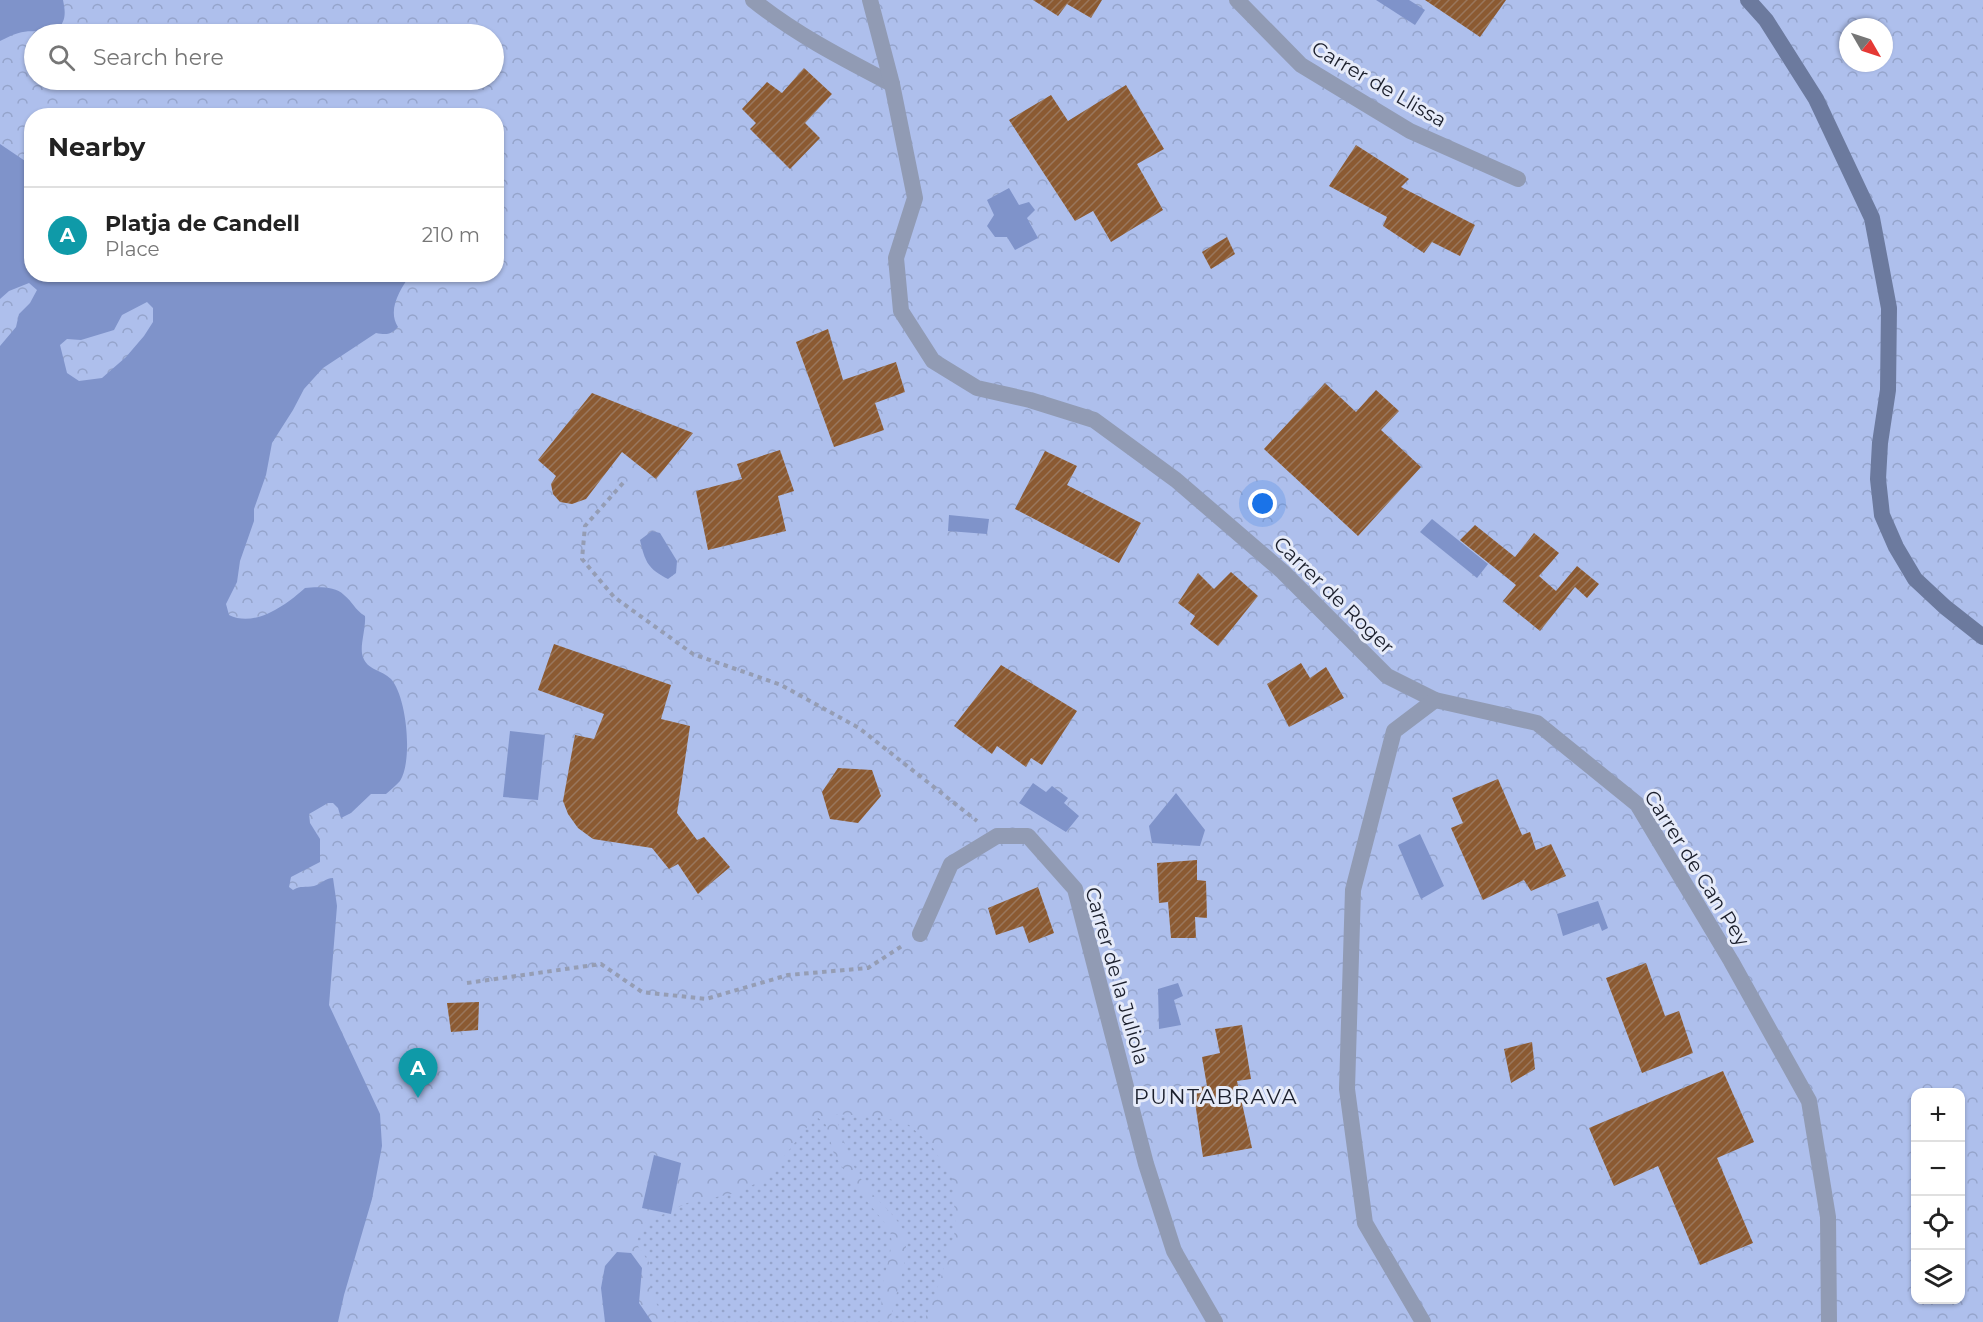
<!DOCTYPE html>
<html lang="en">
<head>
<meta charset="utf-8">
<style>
  body { margin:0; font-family:Montserrat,sans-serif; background:#f2f2f2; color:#222 }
  .controls { position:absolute; right:18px; bottom:18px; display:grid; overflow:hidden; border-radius:12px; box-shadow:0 2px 4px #0004 }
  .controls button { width:54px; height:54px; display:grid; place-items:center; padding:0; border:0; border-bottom:2px solid #e0e0e0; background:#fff; color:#222; font:30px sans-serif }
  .compass { position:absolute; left:1839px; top:18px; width:54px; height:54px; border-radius:50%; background:#fff; box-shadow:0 2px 4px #0004; rotate:129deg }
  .you { position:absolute; left:1263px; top:504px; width:21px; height:21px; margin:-15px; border:4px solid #fff; border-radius:50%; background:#1a73e8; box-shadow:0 0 0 9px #1a73e833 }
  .badge { display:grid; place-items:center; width:39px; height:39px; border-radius:50%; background:#894b0d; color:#fff; font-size:20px; font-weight:700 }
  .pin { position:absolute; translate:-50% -50px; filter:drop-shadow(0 2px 3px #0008) }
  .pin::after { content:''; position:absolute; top:32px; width:21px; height:18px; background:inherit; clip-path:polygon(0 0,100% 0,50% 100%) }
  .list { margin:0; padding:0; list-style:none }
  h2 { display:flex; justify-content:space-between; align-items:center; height:78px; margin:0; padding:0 24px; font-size:26px }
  h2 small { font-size:20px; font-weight:400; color:#767676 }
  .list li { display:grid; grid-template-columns:39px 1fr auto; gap:18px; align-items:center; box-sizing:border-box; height:96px; padding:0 24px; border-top:2px solid #e0e0e0 }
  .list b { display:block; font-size:22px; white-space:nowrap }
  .list p { margin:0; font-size:20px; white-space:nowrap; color:#767676 }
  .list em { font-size:20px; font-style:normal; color:#767676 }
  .icon { flex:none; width:33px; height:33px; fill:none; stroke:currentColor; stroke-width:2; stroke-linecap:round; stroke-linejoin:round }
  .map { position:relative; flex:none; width:1983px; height:1322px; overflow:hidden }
  .search { position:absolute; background:#fff; box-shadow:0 2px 4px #0004; left:24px; top:24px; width:480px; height:66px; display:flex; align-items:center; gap:15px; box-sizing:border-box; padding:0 21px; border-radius:33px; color:#767676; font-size:22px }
  .panel { position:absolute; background:#fff; box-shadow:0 2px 4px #0004; left:24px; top:108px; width:480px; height:174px; border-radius:24px }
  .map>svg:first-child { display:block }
  .forest { fill:url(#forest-crowns); fill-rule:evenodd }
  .garden { fill:url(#garden-dots) }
  .water { fill:#7f93ca; fill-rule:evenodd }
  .building { fill:url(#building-hatch) }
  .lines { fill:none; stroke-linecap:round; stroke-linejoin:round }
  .path { stroke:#959db4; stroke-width:4; stroke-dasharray:4.5 4.5; stroke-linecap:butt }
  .minor { stroke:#919bb4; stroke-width:16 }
  .secondary { stroke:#6c7a9e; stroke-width:16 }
  .labels { text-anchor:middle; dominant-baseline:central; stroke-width:6; stroke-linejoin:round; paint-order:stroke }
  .street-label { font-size:20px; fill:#1b1f2c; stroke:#e6ebf9 }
  .neighbourhood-label { font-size:21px; letter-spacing:1.5px; fill:#1b1f2c; stroke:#e6ebf9 }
</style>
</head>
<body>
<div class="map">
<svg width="1983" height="1322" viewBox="0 0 1983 1322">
  <defs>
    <pattern id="forest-crowns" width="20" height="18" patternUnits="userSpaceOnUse" patternTransform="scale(1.5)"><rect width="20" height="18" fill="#aebfec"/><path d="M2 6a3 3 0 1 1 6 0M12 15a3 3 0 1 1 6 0" fill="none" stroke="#95a4cb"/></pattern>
    <pattern id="garden-dots" width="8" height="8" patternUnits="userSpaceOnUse" patternTransform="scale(1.5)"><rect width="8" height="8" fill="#aebfec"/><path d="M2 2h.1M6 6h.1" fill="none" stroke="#95a4cb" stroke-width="1.8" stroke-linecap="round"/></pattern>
    <pattern id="building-hatch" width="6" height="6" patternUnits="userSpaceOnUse" patternTransform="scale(1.5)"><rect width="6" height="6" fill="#8b5a32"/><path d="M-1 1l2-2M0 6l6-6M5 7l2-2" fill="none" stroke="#99775d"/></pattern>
  </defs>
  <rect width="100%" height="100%" fill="#d3def9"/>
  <path class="forest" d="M0,0H1983V1322H0ZM1848,27H1884V63H1848ZM34,34H494V80H34ZM32,116H496V274H32ZM1916,1092H1960V1300H1916Z"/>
  <g class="garden">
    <path d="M835,1114L882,1117L909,1125L931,1145L952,1178L956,1228L940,1281L924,1322H890C894,1296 910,1260 905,1236C902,1219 875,1200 865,1185C849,1162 843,1141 835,1114Z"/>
    <path d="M816,1116L826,1125L834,1154L855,1187L890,1229L892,1244L883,1283L880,1322H666L665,1317L654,1300L649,1282L650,1264L636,1243L645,1223L687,1203L736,1193L767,1178Z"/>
  </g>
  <g class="water">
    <path d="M0,0H63C66,15 66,21 55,33C29,31 25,28 0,41Z"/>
    <path d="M1376,0H1409L1425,10L1415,25Z"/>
    <path d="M0,144L31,165L32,274L410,275C400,290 387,310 398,327C391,335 386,335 376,333L323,368L304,389L293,410L272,443L266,475L254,509V521L240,561L237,582L226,604L229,615C255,628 286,605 305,588C317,587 335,586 344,595C353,602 354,609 365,616C366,629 359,648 363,657C367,670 382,670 391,679C407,697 413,761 400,781C396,785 391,790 386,794H371L351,813L341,818L338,808L333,803H328L309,814L310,823L320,839V862L291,877L289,887L293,890C301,885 305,888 314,886C322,884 325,878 333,878L337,906L329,1005L380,1114L382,1146L372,1199L344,1295L338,1322H0V346L16,327L19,314L30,303L37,290L29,283L9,291L0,299ZM147,302L153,308V322L144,336L126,357L102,378L79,381L67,373L60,345L67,339L81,340L114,330L122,315Z"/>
    <path d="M1009,188L1019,205L1029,202L1035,210L1027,218L1038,238L1015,250L1007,237H995L987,226L994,215L987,200Z"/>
    <path d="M949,515L989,519L987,534L948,531Z"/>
    <path d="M1432,519L1488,564L1477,578L1420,532Z"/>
    <path d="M652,531L660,533L677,561L676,573L668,579C648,569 645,562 640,540Z"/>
    <path d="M510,731L545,735L538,800L503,797Z"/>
    <path d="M1033,783L1046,792L1052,786L1068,798L1064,803L1079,816L1066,832L1019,803Z"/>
    <path d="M1176,793L1205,830L1200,846L1152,843L1149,826Z"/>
    <path d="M1420,834L1444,886L1421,899L1398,845Z"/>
    <path d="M1598,901L1608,928L1602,931L1599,923L1563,936L1557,914Z"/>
    <path d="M1178,983L1183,996L1174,1000L1181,1025L1159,1029L1158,989Z"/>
    <path d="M654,1155L681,1163L671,1214L642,1208Z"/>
    <path d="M617,1252L631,1253L642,1268L639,1303L652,1322H605L601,1288L605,1266Z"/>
  </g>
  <g class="building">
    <path d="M1033,0H1102L1091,18L1067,4L1058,16Z"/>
    <path d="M1425,0H1506L1480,37Z"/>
    <path d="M804,68L832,94L805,123L820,138L790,169L750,129L756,123L742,109L767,82L782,93Z"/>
    <path d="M1126,85L1164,149L1137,164L1163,210L1111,242L1093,211L1075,221L1009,120L1051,95L1068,121Z"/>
    <path d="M1356,145L1409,179L1401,187L1475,225L1460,256L1432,242L1424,253L1383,226L1387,217L1329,186Z"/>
    <path d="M1227,237L1235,254L1211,269L1202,252Z"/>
    <path d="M828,329L843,380L896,362L905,392L875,403L884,430L834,447L796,342Z"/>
    <path d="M1325,383L1356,412L1376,390L1399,411L1381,430L1421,467L1358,536L1264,449Z"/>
    <path d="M592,393L693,433L656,479L622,452L586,499L572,504L560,502L553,494L551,484L556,476L538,460Z"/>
    <path d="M780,450L794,491L778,496L786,531L708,550L696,491L742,479L737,464Z"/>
    <path d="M1045,451L1077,466L1067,485L1141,523L1119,563L1015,509Z"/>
    <path d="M1475,525L1515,557L1534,533L1559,553L1539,576L1556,591L1577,566L1599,584L1587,598L1575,587L1540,631L1503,601L1516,585L1460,540Z"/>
    <path d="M1231,572L1258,596L1218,646L1190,624L1195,616L1178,603L1198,573L1214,589Z"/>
    <path d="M554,644L671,685L661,719L690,726L677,813L697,840L704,837L730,867L698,894L678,864L669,869L652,848L593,839L578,828L568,814L563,801L575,735L594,739L604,714L538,690Z"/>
    <path d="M1301,663L1310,678L1326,667L1344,698L1289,727L1267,684Z"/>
    <path d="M1001,665L1077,711L1042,765L1031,758L1026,767L997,746L992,754L954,726Z"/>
    <path d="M838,768L872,770L881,796L858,823L830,819L822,792Z"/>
    <path d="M1498,779L1522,835L1530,832L1536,850L1551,844L1566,876L1531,891L1524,880L1483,900L1451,828L1463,823L1452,798Z"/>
    <path d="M1197,860V880L1206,881L1207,918L1195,917L1196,938H1171L1168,902L1159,903L1157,863Z"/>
    <path d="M1038,887L1054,933L1029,943L1023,926L996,935L988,908Z"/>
    <path d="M1646,963L1665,1016L1679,1011L1693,1053L1642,1073L1606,978Z"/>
    <path d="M479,1002L478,1030L451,1032L447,1003Z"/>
    <path d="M1242,1025L1251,1079L1237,1081L1252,1148L1203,1157L1193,1088L1207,1086L1202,1057L1220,1053L1215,1029Z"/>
    <path d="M1532,1042L1535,1069L1511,1083L1504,1049Z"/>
    <path d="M1723,1071L1754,1142L1717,1158L1753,1243L1700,1265L1658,1166L1614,1186L1589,1128Z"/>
  </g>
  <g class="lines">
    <g class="path">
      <path d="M623,483L585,526L582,559L614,597L693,654L781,685L859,728L977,821"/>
      <path d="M467,983L601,964L642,992L706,999L788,975L868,968L902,946"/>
    </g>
    <g class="minor">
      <path d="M753,0C795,34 844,59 892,84"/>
      <path d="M870,0L892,84L915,198L896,258L901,311L933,361L977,388L1030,400L1094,420L1176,480L1283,572L1387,676L1435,700L1537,723L1637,804L1731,961L1809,1101L1828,1217L1829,1322"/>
      <path d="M1237,0L1301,65L1410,131L1518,179"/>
      <path d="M920,934L951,864L997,836H1028L1075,889L1146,1164L1174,1251L1215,1322"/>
      <path d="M1423,1322L1365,1223L1347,1089L1353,890L1394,731L1435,700"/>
    </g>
    <path class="secondary" d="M1748,0L1766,20L1816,99L1872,218L1889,308L1888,390L1880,443L1878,479L1882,515L1896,547L1915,579L1945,607L1983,637"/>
  </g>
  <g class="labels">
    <g class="street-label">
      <text transform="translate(1379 84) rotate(30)">Carrer de Llissa</text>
      <text transform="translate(1334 595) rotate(44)">Carrer de Roger</text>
      <text transform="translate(1697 868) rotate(58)">Carrer de Can Pey</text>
      <text transform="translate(1117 976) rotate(74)">Carrer de la Juliola</text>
    </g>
    <g class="neighbourhood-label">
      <text x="1216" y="1096">PUNTABRAVA</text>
    </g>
  </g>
</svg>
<div class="controls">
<button>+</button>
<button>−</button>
<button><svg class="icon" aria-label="locate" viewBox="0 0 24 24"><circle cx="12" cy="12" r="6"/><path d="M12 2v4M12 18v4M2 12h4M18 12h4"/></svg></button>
<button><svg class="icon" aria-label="layers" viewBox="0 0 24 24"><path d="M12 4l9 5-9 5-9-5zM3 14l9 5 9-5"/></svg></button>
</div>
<svg class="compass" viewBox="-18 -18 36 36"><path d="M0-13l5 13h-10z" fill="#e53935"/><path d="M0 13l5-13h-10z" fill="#767676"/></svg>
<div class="you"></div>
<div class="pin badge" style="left:418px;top:1098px;background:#0f9aa8">A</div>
<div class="search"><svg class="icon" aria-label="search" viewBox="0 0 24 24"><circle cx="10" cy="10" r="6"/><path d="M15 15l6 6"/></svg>Search here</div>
<section class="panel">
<h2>Nearby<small></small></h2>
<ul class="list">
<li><span class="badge" style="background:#0f9aa8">A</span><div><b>Platja de Candell</b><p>Place</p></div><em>210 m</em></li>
</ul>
</section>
</div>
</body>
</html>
